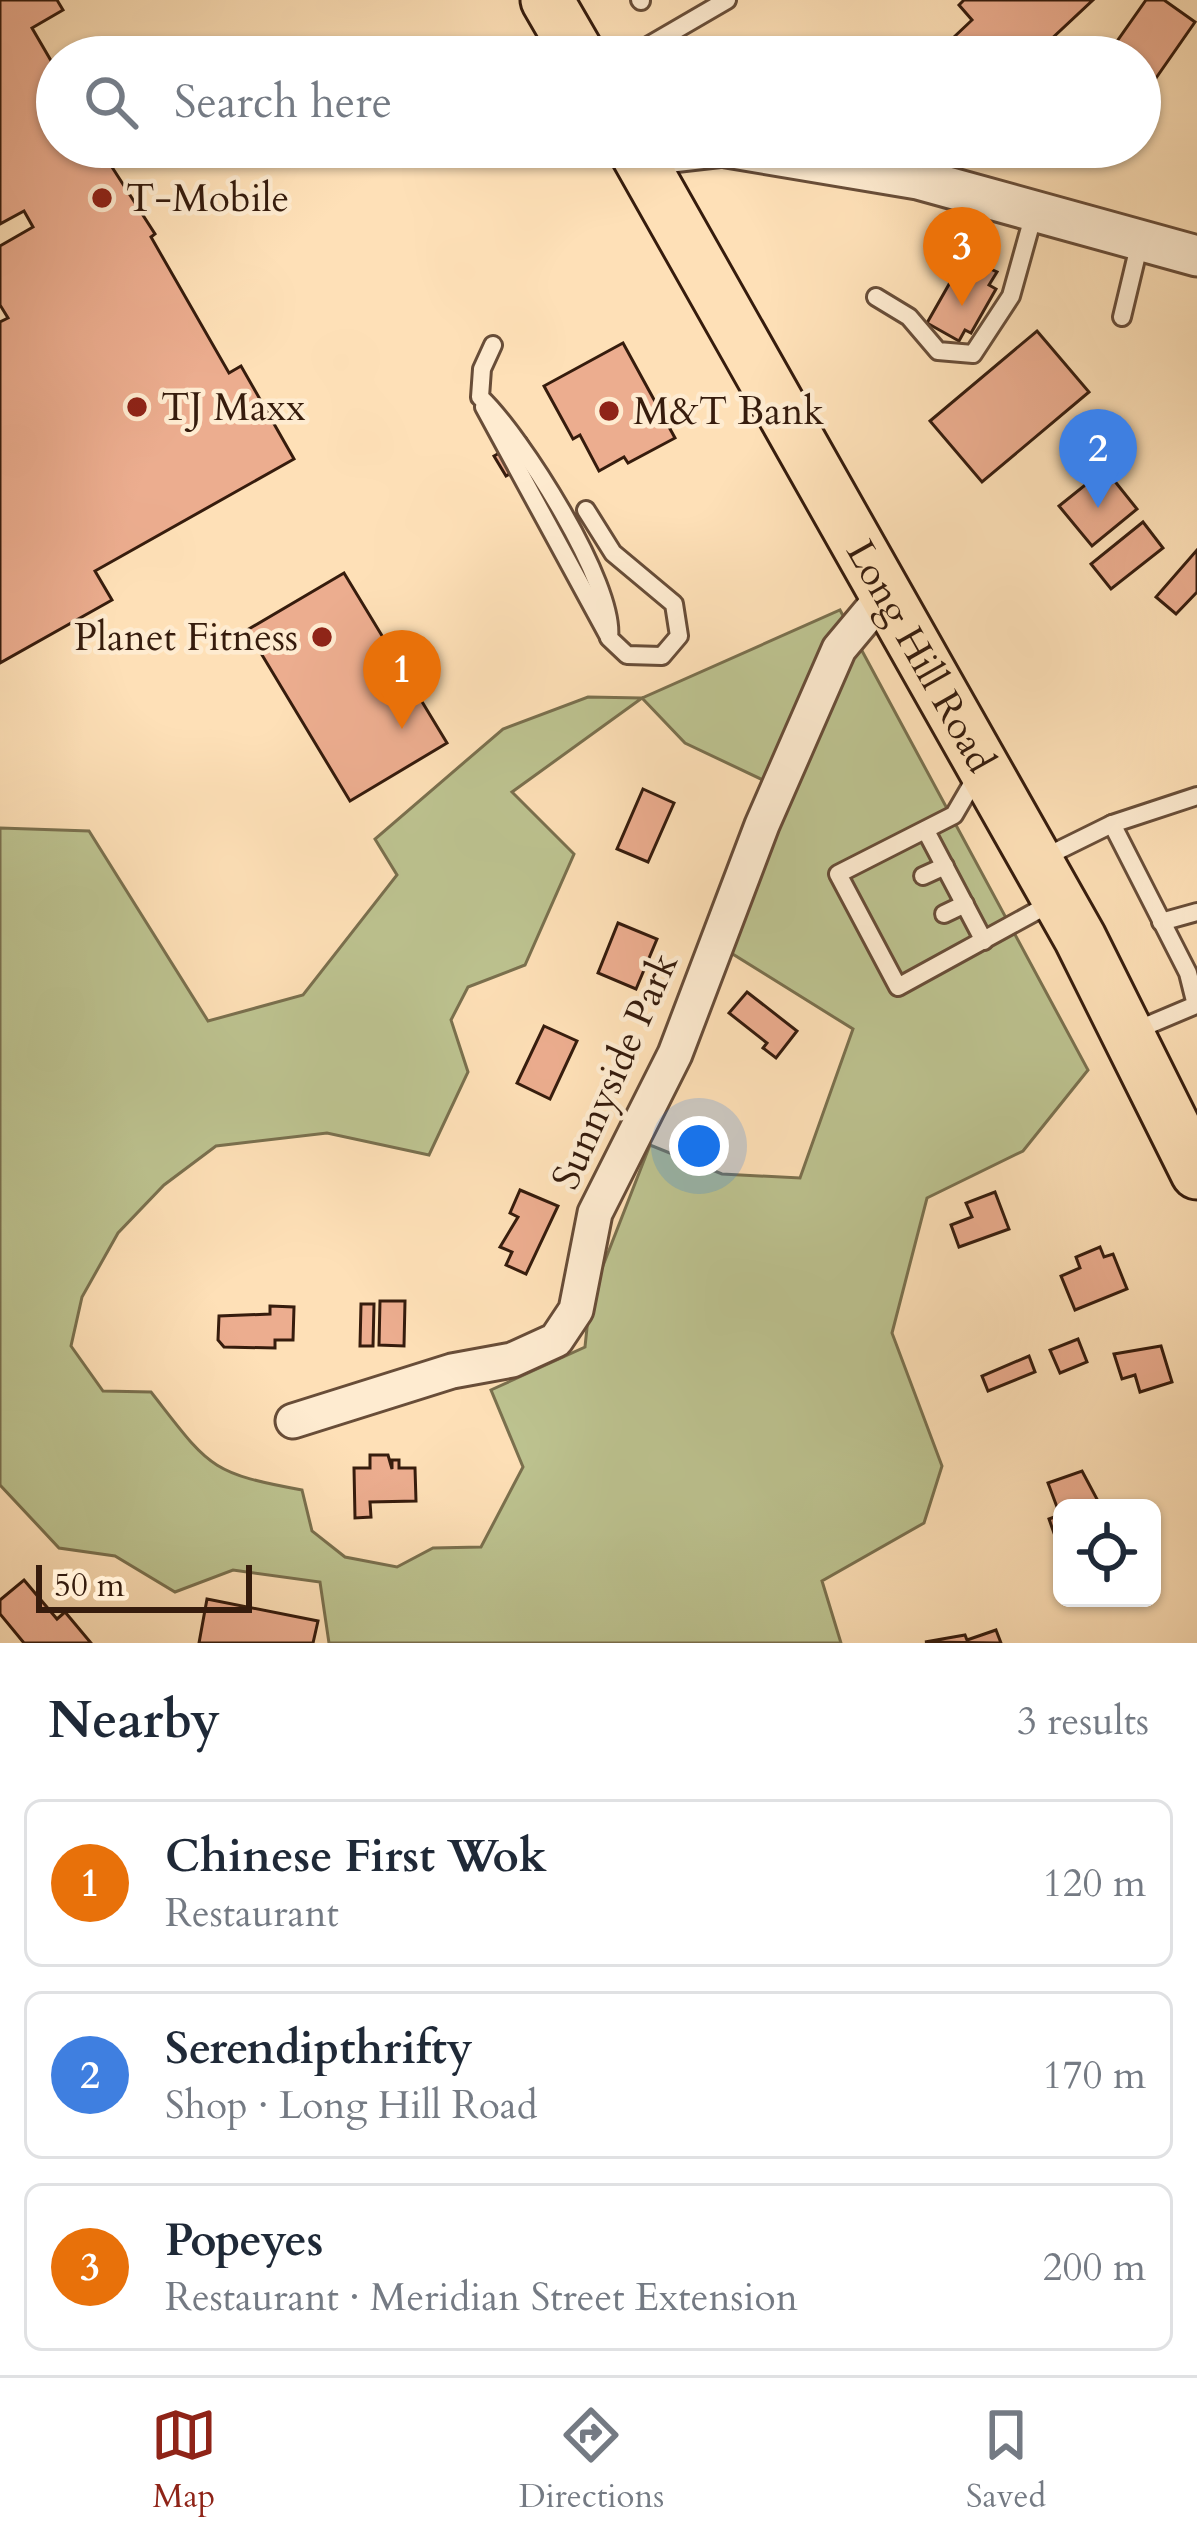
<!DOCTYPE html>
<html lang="en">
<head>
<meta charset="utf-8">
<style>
  body { margin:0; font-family:Cardo,serif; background:#f2f2f3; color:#1f2937 }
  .controls { position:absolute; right:36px; bottom:36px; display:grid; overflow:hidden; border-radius:18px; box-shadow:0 3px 9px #0004 }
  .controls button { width:108px; height:108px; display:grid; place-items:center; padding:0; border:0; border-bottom:3px solid #e0e1e3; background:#fff; color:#1f2937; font:60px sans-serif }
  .scale { position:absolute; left:36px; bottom:30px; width:216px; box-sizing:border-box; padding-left:12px; border:6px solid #361c0d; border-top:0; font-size:33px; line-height:42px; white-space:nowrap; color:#361c0d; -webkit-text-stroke:9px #feebd0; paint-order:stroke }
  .you { position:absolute; left:699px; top:1146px; width:42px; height:42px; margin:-30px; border:9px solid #fff; border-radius:50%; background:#1a73e8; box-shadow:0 0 0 18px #1a73e833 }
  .badge { display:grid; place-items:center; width:78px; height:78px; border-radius:50%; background:#8f2418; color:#fff; font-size:39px; font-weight:700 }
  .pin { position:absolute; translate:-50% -99px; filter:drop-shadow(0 3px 6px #0008) }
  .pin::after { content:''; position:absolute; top:63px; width:42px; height:36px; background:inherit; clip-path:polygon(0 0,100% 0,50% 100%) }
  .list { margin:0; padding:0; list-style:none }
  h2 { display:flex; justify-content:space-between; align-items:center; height:156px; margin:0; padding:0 48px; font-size:51px }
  h2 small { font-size:39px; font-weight:400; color:#747a83 }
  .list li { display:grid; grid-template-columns:78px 1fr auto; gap:36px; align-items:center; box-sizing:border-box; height:168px; margin:0 24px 24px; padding:0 24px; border:3px solid #e0e1e3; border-radius:18px }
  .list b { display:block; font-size:45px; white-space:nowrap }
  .list p { margin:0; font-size:39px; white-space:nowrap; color:#747a83 }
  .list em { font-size:39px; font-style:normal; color:#747a83 }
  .icon { flex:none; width:66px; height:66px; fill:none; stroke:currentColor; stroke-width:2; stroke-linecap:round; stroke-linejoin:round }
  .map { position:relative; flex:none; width:1197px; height:1643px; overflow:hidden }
  .search { position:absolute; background:#fff; box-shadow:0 3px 9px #0004; left:36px; right:36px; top:36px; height:132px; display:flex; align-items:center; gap:30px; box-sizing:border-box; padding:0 42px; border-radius:66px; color:#747a83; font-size:45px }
  .sheet { height:732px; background:#fff }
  nav { display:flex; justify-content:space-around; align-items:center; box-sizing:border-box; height:168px; border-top:3px solid #e0e1e3; background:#fff; font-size:33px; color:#747a83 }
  nav a { display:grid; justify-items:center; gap:6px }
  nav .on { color:#8f2418 }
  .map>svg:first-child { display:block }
  .green { fill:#bdc390; stroke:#7a704e; stroke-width:3; fill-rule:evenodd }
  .building { fill:#ecad8f; stroke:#361c0d; stroke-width:3 }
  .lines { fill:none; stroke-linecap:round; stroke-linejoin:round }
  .service-casing { stroke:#684d38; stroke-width:22 }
  .minor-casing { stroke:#684d38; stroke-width:39 }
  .tertiary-casing { stroke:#684d38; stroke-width:45 }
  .primary-casing { stroke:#361c0d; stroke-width:57 }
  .service { stroke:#feebd0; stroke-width:16 }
  .minor { stroke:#feebd0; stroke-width:33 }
  .tertiary { stroke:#feebd0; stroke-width:39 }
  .primary { stroke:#fee0b7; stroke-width:51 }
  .poi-dot { fill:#8f2418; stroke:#feebd0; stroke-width:4.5 }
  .labels { text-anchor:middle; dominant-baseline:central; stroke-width:9; stroke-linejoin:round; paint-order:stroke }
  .poi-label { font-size:39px; fill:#361c0d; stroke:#feebd0; text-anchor:start }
  .street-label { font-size:39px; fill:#361c0d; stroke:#feebd0 }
</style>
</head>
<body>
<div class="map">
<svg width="1197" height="1643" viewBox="0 0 1197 1643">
  <rect width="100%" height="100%" fill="#fee0b7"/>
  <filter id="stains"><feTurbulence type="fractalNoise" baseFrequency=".00167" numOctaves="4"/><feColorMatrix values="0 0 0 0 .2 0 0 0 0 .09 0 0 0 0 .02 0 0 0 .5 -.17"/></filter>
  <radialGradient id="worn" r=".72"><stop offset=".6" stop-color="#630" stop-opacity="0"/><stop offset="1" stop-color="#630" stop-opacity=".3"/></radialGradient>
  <path class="green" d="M840,610L1088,1070L1023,1151L927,1198L892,1333L942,1466L924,1523L822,1581L841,1643H329L320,1582L233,1570L175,1592L115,1556L59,1548L0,1485V828L89,831L208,1021L303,995L397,875L375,839L503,729L588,697L642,698ZM642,698L685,743L765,781L707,938L853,1029L800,1178L722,1174L650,1145L590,1299L585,1347L491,1390L523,1467L481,1547L433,1548L397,1567L345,1557L312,1531L302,1490C208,1473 209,1466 151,1392L103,1391L71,1346L82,1297L118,1233L164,1185L216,1146L327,1133L429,1155L468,1072L451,1020L468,987L525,965L574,854L512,792Z"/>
  <g class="building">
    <path d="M0,0H57L63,10L32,28L57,71V147H111L118,159L110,164L155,234L151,237L229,373L241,366L294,459L95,571L112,600L0,663V322L8,318L0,305V246L33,227L24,211L0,224Z"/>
    <path d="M964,0H1093L1032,57H972L954,37L972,20L959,5Z"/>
    <path d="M1146,0H1164L1195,22L1140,101V57H1106Z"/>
    <path d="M955,253L997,272L989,285L996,289L971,333L965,330L959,341L927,323L952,279L943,274Z"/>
    <path d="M1037,331L1089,392L982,482L930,421Z"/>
    <path d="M623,343L675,438L628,463L624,457L599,471L580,435L573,439L544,386Z"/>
    <path d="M526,438L538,458L506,476L494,456Z"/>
    <path d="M1105,469L1137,509L1092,546L1059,506Z"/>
    <path d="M1143,522L1163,548L1111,589L1091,564Z"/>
    <path d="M1197,550V592L1176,614L1156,597Z"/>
    <path d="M344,573L447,743L350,801L247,630Z"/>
    <path d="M643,789L674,803L648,862L617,849Z"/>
    <path d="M618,923L657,939L636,989L598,973Z"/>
    <path d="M747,992L797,1031L776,1058L763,1048L767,1043L729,1013Z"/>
    <path d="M544,1026L577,1041L550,1099L517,1083Z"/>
    <path d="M520,1190L558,1206L526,1274L506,1265L512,1252L500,1247L518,1217L510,1213Z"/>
    <path d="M995,1192L1009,1229L959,1247L951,1225L972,1217L966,1203Z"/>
    <path d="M1100,1247L1104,1257L1113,1254L1127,1289L1075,1310L1061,1276L1080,1268L1076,1257Z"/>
    <path d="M380,1301H405L404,1346L379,1345Z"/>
    <path d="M361,1304H374L373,1346H360Z"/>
    <path d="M270,1306L294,1307L293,1340H275V1348L224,1347L218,1340L219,1316L270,1314Z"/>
    <path d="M1078,1339L1087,1362L1060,1373L1050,1350Z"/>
    <path d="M1161,1346L1172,1382L1140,1392L1135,1375L1122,1379L1114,1354Z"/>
    <path d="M1029,1356L1035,1372L988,1391L982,1376Z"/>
    <path d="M370,1455H388L392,1469V1460H399V1468H415L416,1501L370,1502L371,1517L355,1518L354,1468H370Z"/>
    <path d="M1082,1471L1098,1501L1095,1508H1062V1534L1055,1536L1049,1519L1060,1515L1048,1483Z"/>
    <path d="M24,1580L57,1619L65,1612L91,1643H24L0,1614V1600Z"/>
    <path d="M207,1599L318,1621L313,1643H199Z"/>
    <path d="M996,1630L1001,1643L925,1642L965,1635L967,1640Z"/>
  </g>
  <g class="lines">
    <defs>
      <g id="service">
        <path d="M640,0L641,1"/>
        <path d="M629,57L727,0"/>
        <path d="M876,297L909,317L938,351L973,354L1011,296L1035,210"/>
        <path d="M1122,317L1140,242"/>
        <path d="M493,345L482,369L480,397C520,434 616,585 609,638L627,655L662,656L679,636L674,604L613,553L586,510"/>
        <path d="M484,407L609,637"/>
        <path d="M979,772L954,815L838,874L898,987L1053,902"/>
        <path d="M1112,824L1197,796"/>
        <path d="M926,831L984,941"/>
        <path d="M1041,859L1112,824L1188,973L1196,1005L1134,1031"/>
        <path d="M923,876L945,866"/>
        <path d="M944,914L965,904"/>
        <path d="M1161,922L1197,912"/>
      </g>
      <path id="minor" d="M293,1421L452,1371L512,1360L556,1340L576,1310L595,1213L675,1054L762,825L839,649L885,594"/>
      <g id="tertiary">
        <path d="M727,147L918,179L1197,256"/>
        <path d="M638,156L717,147"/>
      </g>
      <g id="primary">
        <path d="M547,0L580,57"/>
        <path id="s1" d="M633,147L1080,938L1197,1173"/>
      </g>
    </defs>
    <use href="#service" class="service-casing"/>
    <use href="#minor" class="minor-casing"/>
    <use href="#tertiary" class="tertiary-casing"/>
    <use href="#primary" class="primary-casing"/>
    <use href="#service" class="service"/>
    <use href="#minor" class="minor"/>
    <use href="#tertiary" class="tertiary"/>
    <use href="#primary" class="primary"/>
  </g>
  <g class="poi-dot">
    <circle cx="102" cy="198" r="12"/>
    <circle cx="137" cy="407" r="12"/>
    <circle cx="609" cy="411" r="12"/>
    <circle cx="322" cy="637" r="12"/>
  </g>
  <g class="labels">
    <g class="poi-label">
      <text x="126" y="198">T-Mobile</text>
      <text x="161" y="407">TJ Maxx</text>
      <text x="633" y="411">M&amp;T Bank</text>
      <text x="298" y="637" text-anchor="end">Planet Fitness</text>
    </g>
    <g class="street-label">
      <text stroke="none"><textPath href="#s1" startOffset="585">Long Hill Road</textPath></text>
      <text transform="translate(615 1071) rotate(-66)">Sunnyside Park</text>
    </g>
  </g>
  <rect width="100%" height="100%" filter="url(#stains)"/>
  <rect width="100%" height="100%" fill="url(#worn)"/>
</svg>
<div class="controls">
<button><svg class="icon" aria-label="locate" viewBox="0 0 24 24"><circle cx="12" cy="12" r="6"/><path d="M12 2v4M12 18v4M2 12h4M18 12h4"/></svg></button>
</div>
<div class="scale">50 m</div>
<div class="you"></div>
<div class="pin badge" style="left:402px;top:729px;background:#e8710a">1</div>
<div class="pin badge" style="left:1098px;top:508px;background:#3f7fe0">2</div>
<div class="pin badge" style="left:962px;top:306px;background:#e8710a">3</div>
<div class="search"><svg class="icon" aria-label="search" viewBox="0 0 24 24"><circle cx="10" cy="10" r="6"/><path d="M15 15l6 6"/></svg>Search here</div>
</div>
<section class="sheet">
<h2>Nearby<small>3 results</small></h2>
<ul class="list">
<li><span class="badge" style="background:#e8710a">1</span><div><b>Chinese First Wok</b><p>Restaurant</p></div><em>120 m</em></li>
<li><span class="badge" style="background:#3f7fe0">2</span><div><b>Serendipthrifty</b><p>Shop · Long Hill Road</p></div><em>170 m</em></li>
<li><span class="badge" style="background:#e8710a">3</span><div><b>Popeyes</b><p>Restaurant · Meridian Street Extension</p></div><em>200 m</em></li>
</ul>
</section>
<nav>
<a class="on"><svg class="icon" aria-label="map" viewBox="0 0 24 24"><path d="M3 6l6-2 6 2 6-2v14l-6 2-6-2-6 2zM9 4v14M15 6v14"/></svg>Map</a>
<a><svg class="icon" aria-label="directions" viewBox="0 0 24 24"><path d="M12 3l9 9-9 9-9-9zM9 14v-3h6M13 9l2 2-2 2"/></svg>Directions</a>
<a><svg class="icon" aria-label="saved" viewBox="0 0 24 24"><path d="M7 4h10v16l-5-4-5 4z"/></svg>Saved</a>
</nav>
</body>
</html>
